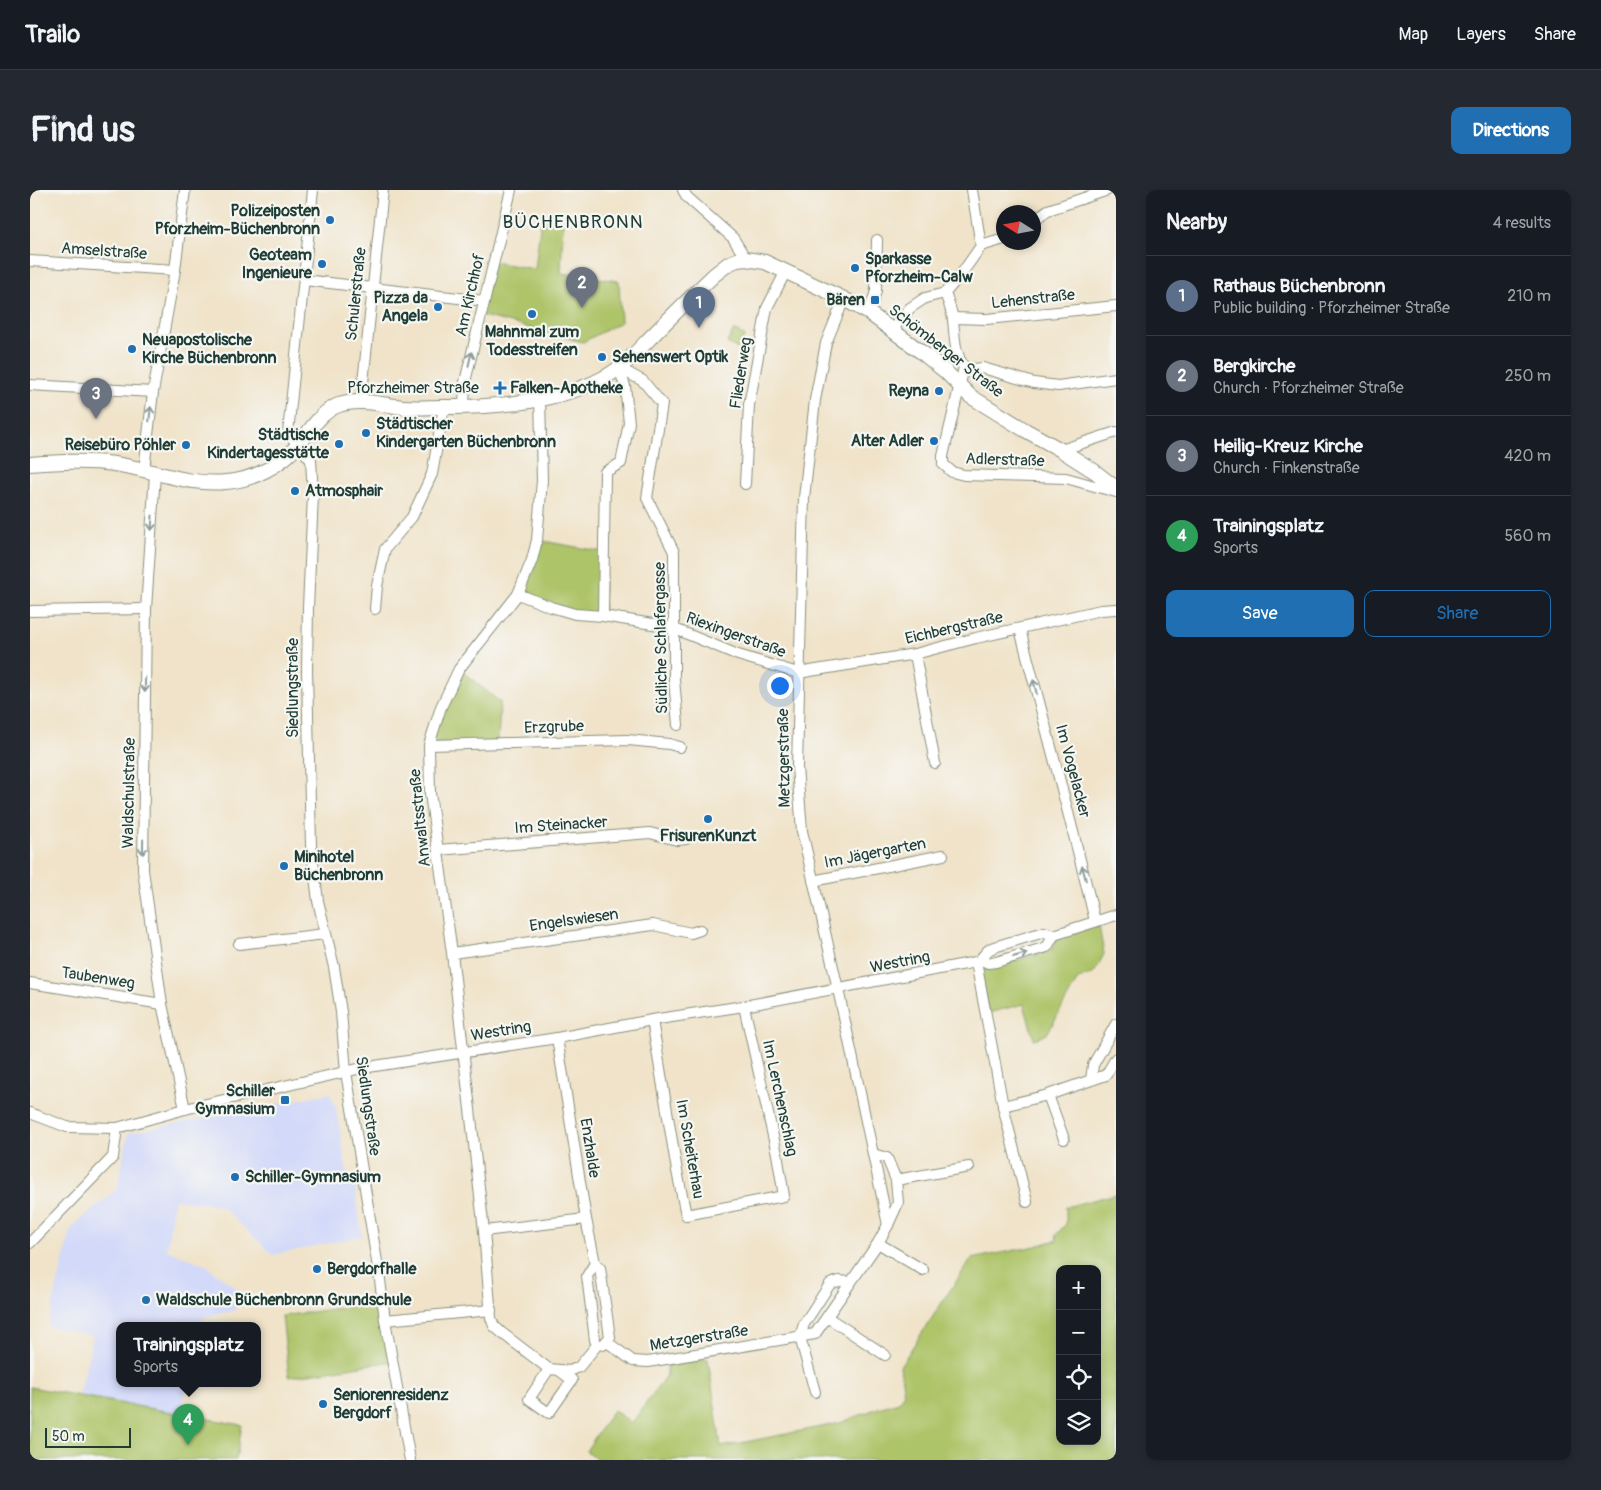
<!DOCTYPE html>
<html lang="en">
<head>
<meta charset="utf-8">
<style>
  body { margin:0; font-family:Pangolin,sans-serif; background:#242831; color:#f1f3f6 }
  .controls { position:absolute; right:15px; bottom:15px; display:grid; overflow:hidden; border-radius:10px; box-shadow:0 2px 8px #0003 }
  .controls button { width:45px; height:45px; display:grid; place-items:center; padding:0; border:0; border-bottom:1px solid #363941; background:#171b24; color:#f1f3f6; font:25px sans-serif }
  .compass { position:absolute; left:966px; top:15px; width:45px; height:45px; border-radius:50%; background:#171b24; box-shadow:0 2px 8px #0003; rotate:281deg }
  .scale { position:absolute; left:15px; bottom:12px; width:86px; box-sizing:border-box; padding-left:5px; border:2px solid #1f3d34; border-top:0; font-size:14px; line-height:18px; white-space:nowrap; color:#1f3d34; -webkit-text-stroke:4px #f6f6f2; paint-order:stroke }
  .you { position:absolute; left:749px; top:495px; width:18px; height:18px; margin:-12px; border:4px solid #fff; border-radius:50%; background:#1a73e8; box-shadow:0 0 0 8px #1a73e833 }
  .badge { display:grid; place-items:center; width:32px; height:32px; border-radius:50%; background:#1f6fb2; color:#fff; font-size:16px; font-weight:700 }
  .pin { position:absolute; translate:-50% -41px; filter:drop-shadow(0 1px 2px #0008) }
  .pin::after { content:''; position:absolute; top:26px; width:18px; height:15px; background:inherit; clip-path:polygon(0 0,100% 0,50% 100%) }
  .popup { position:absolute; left:86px; top:1132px; width:145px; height:65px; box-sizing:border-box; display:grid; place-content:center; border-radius:10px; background:#171b24; filter:drop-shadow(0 1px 4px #0005); font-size:16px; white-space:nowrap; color:#9ea1a6 }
  .popup b { font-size:19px; color:#f1f3f6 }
  .popup::after { content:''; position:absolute; left:50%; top:100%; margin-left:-10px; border:10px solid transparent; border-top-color:#171b24 }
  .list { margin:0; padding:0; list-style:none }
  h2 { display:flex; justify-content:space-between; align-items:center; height:65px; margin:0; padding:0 20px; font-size:21px }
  h2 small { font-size:16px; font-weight:400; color:#9ea1a6 }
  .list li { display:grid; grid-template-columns:32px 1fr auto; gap:15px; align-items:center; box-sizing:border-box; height:80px; padding:0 20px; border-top:1px solid #363941 }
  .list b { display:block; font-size:19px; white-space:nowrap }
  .list p { margin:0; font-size:16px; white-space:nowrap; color:#9ea1a6 }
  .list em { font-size:16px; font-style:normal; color:#9ea1a6 }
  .actions { display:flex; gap:10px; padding:15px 20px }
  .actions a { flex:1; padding:11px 0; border:1px solid #1f6fb2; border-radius:10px; text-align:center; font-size:18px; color:#1f6fb2 }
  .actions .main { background:#1f6fb2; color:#fff }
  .icon { flex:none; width:28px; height:28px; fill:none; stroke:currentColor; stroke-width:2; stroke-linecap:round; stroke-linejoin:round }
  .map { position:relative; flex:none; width:1086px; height:1270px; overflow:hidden; border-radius:10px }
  header { display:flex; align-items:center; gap:30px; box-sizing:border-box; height:70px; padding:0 25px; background:#171b24; border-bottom:1px solid #363941 }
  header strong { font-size:24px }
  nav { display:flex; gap:28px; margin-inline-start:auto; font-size:18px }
  .intro { display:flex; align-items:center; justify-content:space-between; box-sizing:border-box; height:120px; padding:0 30px }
  h1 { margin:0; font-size:35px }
  .button { padding:12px 22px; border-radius:10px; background:#1f6fb2; color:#fff; font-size:18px; font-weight:700 }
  main { display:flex; gap:30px; padding:0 30px }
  aside { flex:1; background:#171b24; border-radius:10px; box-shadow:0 2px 8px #0003 }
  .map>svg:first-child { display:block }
  .built { fill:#d2d9f9 }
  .green { fill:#aec469; stroke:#66804e; fill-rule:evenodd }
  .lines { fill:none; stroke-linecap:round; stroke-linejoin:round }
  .street-casing { stroke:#88907e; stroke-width:12 }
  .secondary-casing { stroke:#88907e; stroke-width:16 }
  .street { stroke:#fff; stroke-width:10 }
  .secondary { stroke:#fff; stroke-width:14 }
  .oneway { stroke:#8f9e9a }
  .poi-dot { fill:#1f6fb2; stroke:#f6f6f2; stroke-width:2 }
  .labels { text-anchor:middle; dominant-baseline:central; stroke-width:4.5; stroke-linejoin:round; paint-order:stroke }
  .poi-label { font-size:16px; font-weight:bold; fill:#1f3d34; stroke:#f6f6f2; text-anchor:start }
  .street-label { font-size:16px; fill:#1f3d34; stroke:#f6f6f2 }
  .quarter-label { font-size:19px; letter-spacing:1px; fill:#1f3d34; stroke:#f6f6f2 }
</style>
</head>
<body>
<header>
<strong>Trailo</strong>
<nav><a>Map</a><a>Layers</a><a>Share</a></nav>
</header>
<div class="intro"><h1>Find us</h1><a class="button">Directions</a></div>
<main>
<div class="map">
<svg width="1086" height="1270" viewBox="0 0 1086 1270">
  <rect width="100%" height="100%" fill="#f6f6f2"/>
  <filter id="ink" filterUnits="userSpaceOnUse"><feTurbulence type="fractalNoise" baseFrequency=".02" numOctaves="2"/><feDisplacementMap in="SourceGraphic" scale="10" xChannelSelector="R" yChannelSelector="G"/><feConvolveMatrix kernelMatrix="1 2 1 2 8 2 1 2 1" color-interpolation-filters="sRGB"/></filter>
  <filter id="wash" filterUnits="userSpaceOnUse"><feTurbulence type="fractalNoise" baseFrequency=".0096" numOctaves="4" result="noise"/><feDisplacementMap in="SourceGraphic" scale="20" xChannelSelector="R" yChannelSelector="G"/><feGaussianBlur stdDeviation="1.12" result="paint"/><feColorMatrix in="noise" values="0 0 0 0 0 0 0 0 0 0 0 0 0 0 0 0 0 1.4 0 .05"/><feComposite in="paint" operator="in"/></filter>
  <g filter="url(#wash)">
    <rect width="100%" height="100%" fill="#f0e3c9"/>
    <path class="built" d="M300,903L306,918L317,984L324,990L332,1046L243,1065L191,1016L144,1009L137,1060L174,1074L209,1100L205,1120L174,1127L172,1136H89V1194H157L151,1225L49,1206L63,1146L18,1136L41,1038L87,999L98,943Z"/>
    <g class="green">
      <path d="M511,28L533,33L531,83L589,91L591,132L553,152L450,125L463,72L505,79Z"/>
      <path d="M704,140L715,146L708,159L697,153Z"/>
      <path d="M507,350L574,362L573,426L545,424L488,404Z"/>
      <path d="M429,479L470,512L468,553L399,555Z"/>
      <path d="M1069,736L1074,764L1064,783L1048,789L1017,844L1004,850L994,814L958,823L951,781L1022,760L1026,751L1032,746Z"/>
      <path d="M1086,1004V1270H569L556,1261L583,1220L602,1233L637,1184V1175L678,1169L691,1257L810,1233L848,1218L869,1212L874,1205L870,1176L941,1069L1006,1056L1027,1050L1026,1045L1036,1034V1017ZM1030,1079H1067V1251H1030Z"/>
      <path d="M353,1112L363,1171L259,1187L252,1126Z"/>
      <path d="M0,1197L212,1235L206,1270H0Z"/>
    </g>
  </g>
  <g filter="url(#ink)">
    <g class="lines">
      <defs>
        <g id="street">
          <path d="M283,0L258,243L281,270L283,305L278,418L277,481L281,655L288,711L304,777L311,822L316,882L350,1090L355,1130L380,1270"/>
          <path d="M653,0L657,7L703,48L716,69"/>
          <path d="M942,0L951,56"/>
          <path d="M1004,30L1018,20L1078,0"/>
          <path d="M0,71L145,80"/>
          <path d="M274,90L454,111"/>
          <path d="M915,103C918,112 922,121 923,130C925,147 924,162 934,177L944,179L953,178L1004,193L1028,196L1086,188"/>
          <path d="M839,123L846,101L847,50"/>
          <path d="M923,128L957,129L1086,116"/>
          <path d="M862,140L880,118L895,108L915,103L932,83L951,56L974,49"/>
          <path d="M934,177L913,266V274L922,282L934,285L1036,288L1086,302"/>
          <path d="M589,178L613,191L632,214L617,308L644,362V489L648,535"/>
          <path d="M0,195L123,202"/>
          <path d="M510,208L512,290L507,350L502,370L488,404L429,479L411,517L399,555L400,603L422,763L454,1041L461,1128L464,1136L472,1143L519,1179L540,1181L549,1177L567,1155L565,1150L557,1086L565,1073L556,1029L527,848"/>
          <path d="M331,212L353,0"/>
          <path d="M434,217L435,192L481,0"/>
          <path d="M1031,260L1086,242"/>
          <path d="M114,280L123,202L145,80L155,0"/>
          <path d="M125,284L116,419L113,680L132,814L155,919"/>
          <path d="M715,294L719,215L737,118L756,81"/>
          <path d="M488,404L521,417L545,424L573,426L629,435L645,439L708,465L768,483L885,464L946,448L1071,420L1086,419"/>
          <path d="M345,419L347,396L355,359L382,327L402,284L414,217"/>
          <path d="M0,421L116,419"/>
          <path d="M573,426L575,282L591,273L599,233L595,196L589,178"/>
          <path d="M990,439C1015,536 1042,633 1065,731"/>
          <path d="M885,464L905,573"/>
          <path d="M399,555L598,550L639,554L650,557"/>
          <path d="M408,660L620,643L647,650L656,649"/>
          <path d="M783,691L913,665"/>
          <path d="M209,754L295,744"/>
          <path d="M422,763L623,735L661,743L670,740"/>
          <path d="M951,770L958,773L966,772L1017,757L1024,745"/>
          <path d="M946,772L973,916L997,1012"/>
          <path d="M0,793L132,814"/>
          <path d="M622,830L647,981L656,1025L754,1006L747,964L714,816"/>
          <path d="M1061,890L1063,875L1086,834"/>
          <path d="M1018,905L1034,949"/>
          <path d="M973,916L1018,905L1076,885L1086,868"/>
          <path d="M0,923L37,937L87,938L155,919L332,878L527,848L622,830L714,816L946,772C955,768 953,761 964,757L1014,742L1024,745L1086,725"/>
          <path d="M843,964L857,968L866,990L868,1013L858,1035"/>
          <path d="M866,990L939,977"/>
          <path d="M454,1041L556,1029"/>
          <path d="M0,1053L83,967L87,938"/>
          <path d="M848,1053L893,1080"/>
          <path d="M565,1073L570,1078L580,1147L573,1155"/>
          <path d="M797,1127L855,1165"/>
          <path d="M355,1130L461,1120"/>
          <path d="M577,1152L603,1171L618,1172L785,1144L848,1053L858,1035L808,799L772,641L767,577L774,308L785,210L796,153L814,109"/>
          <path d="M519,1179L499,1209L519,1223L542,1190L530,1181"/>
          <path d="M785,1202L770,1147L774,1134L800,1094L809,1091L820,1092"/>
        </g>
        <path id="secondary" d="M0,274C28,272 56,270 84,274C122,279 157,296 196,292C224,290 251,275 269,254C281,240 291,221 309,215C330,208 353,215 374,217C386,218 399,217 412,217C464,218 546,211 589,178C602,168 613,155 624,144C644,124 664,104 684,85L698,74L707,70L716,69L735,72L814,109L839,123L894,164L916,182L940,206L995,240L1031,260L1064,281L1086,298"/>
      </defs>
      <use href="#street" class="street-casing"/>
      <use href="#secondary" class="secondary-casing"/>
      <use href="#street" class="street"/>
      <use href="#secondary" class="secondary"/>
    </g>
    <defs><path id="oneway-shaft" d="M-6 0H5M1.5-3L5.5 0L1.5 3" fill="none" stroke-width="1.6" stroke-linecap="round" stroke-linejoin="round" transform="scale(1.25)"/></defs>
    <g class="oneway">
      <use href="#oneway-shaft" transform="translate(440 169) rotate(-77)"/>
      <use href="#oneway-shaft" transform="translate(120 224) rotate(-84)"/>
      <use href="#oneway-shaft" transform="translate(122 333) rotate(94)"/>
      <use href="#oneway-shaft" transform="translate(115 495) rotate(91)"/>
      <use href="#oneway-shaft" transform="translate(1005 497) rotate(-104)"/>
      <use href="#oneway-shaft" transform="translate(113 657) rotate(91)"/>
      <use href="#oneway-shaft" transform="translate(1054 683) rotate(-104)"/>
      <use href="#oneway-shaft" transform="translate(990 765) rotate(-16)"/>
    </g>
  </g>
  <g class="poi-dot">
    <circle cx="300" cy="30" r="5"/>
    <circle cx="292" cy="74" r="5"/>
    <circle cx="825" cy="78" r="5"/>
    <rect x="840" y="105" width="10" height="10" rx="2.5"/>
    <circle cx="408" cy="117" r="5"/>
    <circle cx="502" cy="124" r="5"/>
    <circle cx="102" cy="159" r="5"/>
    <circle cx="572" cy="167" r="5"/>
    <path d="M467.5 190.5h5v5h5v5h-5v5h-5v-5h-5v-5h5z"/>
    <circle cx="909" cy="201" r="5"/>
    <circle cx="336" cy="243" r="5"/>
    <circle cx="904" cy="251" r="5"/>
    <circle cx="309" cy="254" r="5"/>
    <circle cx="156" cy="255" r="5"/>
    <circle cx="265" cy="301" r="5"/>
    <circle cx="678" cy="629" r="5"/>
    <circle cx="254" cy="676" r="5"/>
    <rect x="250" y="905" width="10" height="10" rx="2.5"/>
    <circle cx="205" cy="987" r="5"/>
    <circle cx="287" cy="1079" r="5"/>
    <circle cx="116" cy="1110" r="5"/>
    <circle cx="293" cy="1214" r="5"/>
  </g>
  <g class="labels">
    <g class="poi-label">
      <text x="290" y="21" text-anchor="end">Polizeiposten<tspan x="290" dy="18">Pforzheim-Büchenbronn</tspan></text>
      <text x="282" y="65" text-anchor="end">Geoteam<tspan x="282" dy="18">Ingenieure</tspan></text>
      <text x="835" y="69">Sparkasse<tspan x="835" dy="18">Pforzheim-Calw</tspan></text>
      <text x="398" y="108" text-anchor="end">Pizza da<tspan x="398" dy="18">Angela</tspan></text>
      <text x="835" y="110" text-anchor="end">Bären</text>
      <text x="502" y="142" text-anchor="middle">Mahnmal zum<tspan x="502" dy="18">Todesstreifen</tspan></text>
      <text x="112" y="150">Neuapostolische<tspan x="112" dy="18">Kirche Büchenbronn</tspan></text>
      <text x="582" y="167">Sehenswert Optik</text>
      <text x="480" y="198">Falken-Apotheke</text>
      <text x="899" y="201" text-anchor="end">Reyna</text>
      <text x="346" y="234">Städtischer<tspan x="346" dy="18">Kindergarten Büchenbronn</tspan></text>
      <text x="299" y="245" text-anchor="end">Städtische<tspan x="299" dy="18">Kindertagesstätte</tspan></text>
      <text x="894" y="251" text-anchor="end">Alter Adler</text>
      <text x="146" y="255" text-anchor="end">Reisebüro Pöhler</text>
      <text x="275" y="301">Atmosphair</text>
      <text x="678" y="646" text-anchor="middle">FrisurenKunzt</text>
      <text x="264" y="667">Minihotel<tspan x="264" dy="18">Büchenbronn</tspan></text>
      <text x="245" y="901" text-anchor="end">Schiller<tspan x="245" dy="18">Gymnasium</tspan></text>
      <text x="215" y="987">Schiller-Gymnasium</text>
      <text x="297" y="1079">Bergdorfhalle</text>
      <text x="126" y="1110">Waldschule Büchenbronn Grundschule</text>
      <text x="303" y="1205">Seniorenresidenz<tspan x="303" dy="18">Bergdorf</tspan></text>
    </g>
    <g class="street-label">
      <text transform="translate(74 61) rotate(4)">Amselstraße</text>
      <text transform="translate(326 104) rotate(-84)">Schulerstraße</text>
      <text transform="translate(440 105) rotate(-77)">Am Kirchhof</text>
      <text transform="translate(1003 109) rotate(-6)">Lehenstraße</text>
      <text transform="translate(916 161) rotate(38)">Schömberger Straße</text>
      <text transform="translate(711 183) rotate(-81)">Fliederweg</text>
      <text x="383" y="198">Pforzheimer Straße</text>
      <text transform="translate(975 270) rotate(2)">Adlerstraße</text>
      <text transform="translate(924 438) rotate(-13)">Eichbergstraße</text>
      <text transform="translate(706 445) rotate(20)">Riexingerstraße</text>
      <text transform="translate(631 448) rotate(-91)">Südliche Schlafergasse</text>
      <text transform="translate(263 498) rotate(-90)">Siedlungstraße</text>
      <text transform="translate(524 537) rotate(-2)">Erzgrube</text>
      <text transform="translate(754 568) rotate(-91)">Metzgerstraße</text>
      <text transform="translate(1043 581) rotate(75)">Im Vogelacker</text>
      <text transform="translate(99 603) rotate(-89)">Waldschulstraße</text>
      <text transform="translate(390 628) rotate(-96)">Anwaltsstraße</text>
      <text transform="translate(531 635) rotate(-4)">Im Steinacker</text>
      <text transform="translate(845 663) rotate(-11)">Im Jägergarten</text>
      <text transform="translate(544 730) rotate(-8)">Engelswiesen</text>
      <text transform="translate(870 772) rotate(-11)">Westring</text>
      <text transform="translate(68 788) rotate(9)">Taubenweg</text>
      <text transform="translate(471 841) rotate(-9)">Westring</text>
      <text transform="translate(750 908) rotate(78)">Im Lerchenschlag</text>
      <text transform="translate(338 916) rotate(82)">Siedlungstraße</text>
      <text transform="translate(560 958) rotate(81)">Enzhalde</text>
      <text transform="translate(660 959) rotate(80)">Im Scheiterhau</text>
      <text transform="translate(669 1148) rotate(-9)">Metzgerstraße</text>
    </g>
    <g class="quarter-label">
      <text x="543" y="32">BÜCHENBRONN</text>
    </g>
  </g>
</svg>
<div class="controls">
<button>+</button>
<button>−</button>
<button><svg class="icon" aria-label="locate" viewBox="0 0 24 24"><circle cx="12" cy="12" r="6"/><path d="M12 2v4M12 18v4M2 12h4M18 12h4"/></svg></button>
<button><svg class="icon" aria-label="layers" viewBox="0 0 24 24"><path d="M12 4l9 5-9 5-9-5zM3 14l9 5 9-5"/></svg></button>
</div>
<svg class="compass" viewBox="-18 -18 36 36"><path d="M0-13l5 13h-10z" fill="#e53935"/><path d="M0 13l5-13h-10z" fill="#9ea1a6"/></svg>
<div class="scale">50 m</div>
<div class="you"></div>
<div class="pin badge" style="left:669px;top:138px;background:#5c6f8a">1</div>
<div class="pin badge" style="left:552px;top:118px;background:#6b7280">2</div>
<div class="pin badge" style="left:66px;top:229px;background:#6b7280">3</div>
<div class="pin badge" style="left:158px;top:1255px;background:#2e9e5b">4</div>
<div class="popup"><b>Trainingsplatz</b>Sports</div>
</div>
<aside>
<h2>Nearby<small>4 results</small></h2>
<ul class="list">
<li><span class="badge" style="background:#5c6f8a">1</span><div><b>Rathaus Büchenbronn</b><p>Public building · Pforzheimer Straße</p></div><em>210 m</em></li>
<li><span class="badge" style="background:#6b7280">2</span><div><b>Bergkirche</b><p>Church · Pforzheimer Straße</p></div><em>250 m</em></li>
<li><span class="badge" style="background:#6b7280">3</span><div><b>Heilig-Kreuz Kirche</b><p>Church · Finkenstraße</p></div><em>420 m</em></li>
<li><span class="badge" style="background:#2e9e5b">4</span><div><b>Trainingsplatz</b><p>Sports</p></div><em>560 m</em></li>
</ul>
<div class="actions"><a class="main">Save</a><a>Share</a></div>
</aside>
</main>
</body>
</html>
